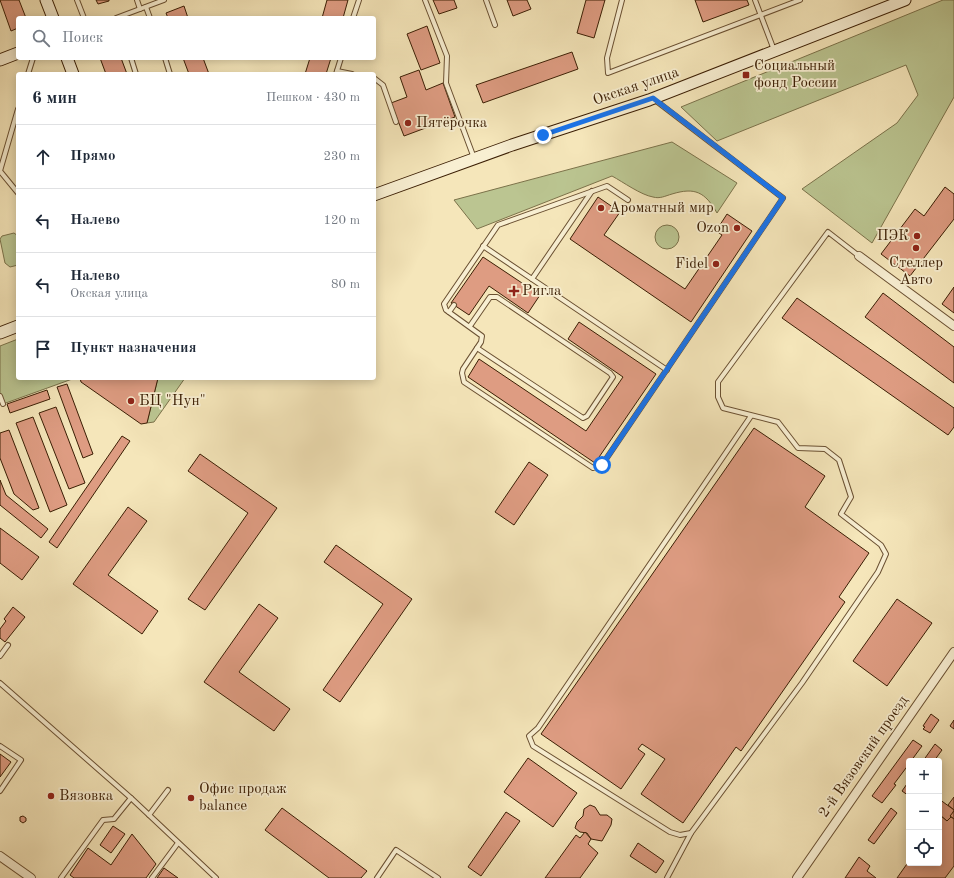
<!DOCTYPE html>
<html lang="ru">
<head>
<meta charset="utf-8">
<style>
  body { margin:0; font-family:"Old Standard TT",serif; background:#f6f6f7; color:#1f2937 }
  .controls { position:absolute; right:12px; bottom:12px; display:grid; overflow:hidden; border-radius:4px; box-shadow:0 2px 10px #0003 }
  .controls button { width:36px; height:36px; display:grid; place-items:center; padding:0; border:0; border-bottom:1px solid #e0e1e3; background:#fff; color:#1f2937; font:20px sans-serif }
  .stop { position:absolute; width:12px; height:12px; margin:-9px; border:3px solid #1a73e8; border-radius:50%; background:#fff }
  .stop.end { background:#1a73e8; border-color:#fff; box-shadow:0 1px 4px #0008 }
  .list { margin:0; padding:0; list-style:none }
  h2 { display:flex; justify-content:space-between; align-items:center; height:52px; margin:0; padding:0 16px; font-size:17px }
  h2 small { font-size:13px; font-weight:400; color:#747a83 }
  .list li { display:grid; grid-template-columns:26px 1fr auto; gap:12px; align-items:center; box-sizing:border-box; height:64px; padding:0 16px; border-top:1px solid #e0e1e3 }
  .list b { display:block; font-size:15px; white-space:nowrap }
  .list p { margin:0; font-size:13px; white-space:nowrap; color:#747a83 }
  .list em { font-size:13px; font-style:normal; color:#747a83 }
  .icon { flex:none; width:22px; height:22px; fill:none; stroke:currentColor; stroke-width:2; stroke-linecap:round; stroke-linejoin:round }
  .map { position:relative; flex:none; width:954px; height:878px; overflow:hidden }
  .search { position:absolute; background:#fff; box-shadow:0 2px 10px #0003; left:16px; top:16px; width:360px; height:44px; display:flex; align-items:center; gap:10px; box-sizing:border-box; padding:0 14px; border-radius:4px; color:#747a83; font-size:15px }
  .panel { position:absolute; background:#fff; box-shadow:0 2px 10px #0003; left:16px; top:72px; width:360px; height:308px; border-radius:4px }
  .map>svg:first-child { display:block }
  .green { fill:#bbc591; stroke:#7b724a }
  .building { fill:#de9c82; stroke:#3b1e04 }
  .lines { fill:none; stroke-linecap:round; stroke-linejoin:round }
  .lane-casing { stroke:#6a5032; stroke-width:6 }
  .street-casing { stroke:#6a5032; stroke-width:10 }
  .secondary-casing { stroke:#3b1e04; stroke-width:13 }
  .lane { stroke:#f8efd2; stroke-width:4 }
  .street { stroke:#f8efd2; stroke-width:8 }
  .secondary { stroke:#f8efd2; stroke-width:11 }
  .route { stroke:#1a73e8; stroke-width:5 }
  .poi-dot { fill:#8f2418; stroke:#f8efd2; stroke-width:1.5 }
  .labels { text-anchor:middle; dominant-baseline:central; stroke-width:3.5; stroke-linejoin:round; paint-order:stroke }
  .poi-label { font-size:15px; fill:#3b1e04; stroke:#f8efd2; text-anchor:start }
  .street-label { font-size:15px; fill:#3b1e04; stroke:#f8efd2 }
</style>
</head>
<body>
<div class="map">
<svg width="954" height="878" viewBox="0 0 954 878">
  <rect width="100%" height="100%" fill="#f5e6ba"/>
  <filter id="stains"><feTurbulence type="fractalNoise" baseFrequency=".005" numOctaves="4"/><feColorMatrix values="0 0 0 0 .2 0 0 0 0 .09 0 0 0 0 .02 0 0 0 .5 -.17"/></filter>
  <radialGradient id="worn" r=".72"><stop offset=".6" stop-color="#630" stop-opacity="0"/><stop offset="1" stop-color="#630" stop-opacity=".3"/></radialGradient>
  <g class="green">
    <path d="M943,0H954V97L872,243L802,189L897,123L918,95L906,65L717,141L681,107Z"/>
    <path d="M672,142L737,183L717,213C705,192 695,187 672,194C665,196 660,199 653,197C641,195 623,182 612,176L477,229L454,200Z"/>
    <circle cx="667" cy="237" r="12"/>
    <path d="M14,233L18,236V265L10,267L5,263L0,239L2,236Z"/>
    <path d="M18,339V378H75L3,404L0,396V346Z"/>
    <path d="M158,378H185L154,422L147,423Z"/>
  </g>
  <g class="building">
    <path d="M0,0H19L26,18H18V28L11,31Z"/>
    <path d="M96,0H109V1L98,4Z"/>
    <path d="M327,0H348L343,18H322Z"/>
    <path d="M433,0H454L457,8L439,14Z"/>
    <path d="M507,0H527L531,9L513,16Z"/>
    <path d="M586,0H605L594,38L577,33Z"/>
    <path d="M695,0H747L749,5L703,22Z"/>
    <path d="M184,6L188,18H168L166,13Z"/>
    <path d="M427,26L440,63L421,70L407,34Z"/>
    <path d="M572,52L578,69L483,103L476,85Z"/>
    <path d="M100,58H121L127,74H106Z"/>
    <path d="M183,58H203L209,74H189Z"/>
    <path d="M310,58H331L326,74H305Z"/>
    <path d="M419,70L426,90L443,83L455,117L404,136L391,103L407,97L400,77Z"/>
    <path d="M945,187L954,194V219L910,276L881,254L915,209L924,216Z"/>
    <path d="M598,197L620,212L604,235L685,289L722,235L716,231L727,214L752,231L691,322L570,239Z"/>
    <path d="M483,257L540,295L528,313L489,286L469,315L451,303Z"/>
    <path d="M954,287V313L942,304Z"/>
    <path d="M883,293L954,347V383L865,317Z"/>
    <path d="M797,298L954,408V427L948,435L782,318Z"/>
    <path d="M579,322L656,374L595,463L468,377L479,359L586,431L623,377L568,339Z"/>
    <path d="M80,378H158L147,423L141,424L81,382Z"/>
    <path d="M67,384L93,454L83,458L57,387Z"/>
    <path d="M47,390L50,399L10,413L7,404Z"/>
    <path d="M56,407L85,483L69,489L39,413Z"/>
    <path d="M33,417L67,505L50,512L16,423Z"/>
    <path d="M754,428L825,476L805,507L869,553L839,597L845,602L741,751L736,747L683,823L641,794L665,759L642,744L638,749L645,754L621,789L541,734Z"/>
    <path d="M9,430L39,508L33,510L14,494L0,458V433Z"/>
    <path d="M122,436L130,441L57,548L49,542Z"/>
    <path d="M200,454L277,508L205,610L188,599L248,513L188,471Z"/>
    <path d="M529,462L548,475L514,525L495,512Z"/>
    <path d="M0,480L6,495L48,529L41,538L0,505Z"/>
    <path d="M128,507L147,521L108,575L158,611L142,634L73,584Z"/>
    <path d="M0,528L39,557L22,580L0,563Z"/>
    <path d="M336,545L412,599L340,702L323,690L383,604L324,562Z"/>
    <path d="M897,599L932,623L887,686L853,661Z"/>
    <path d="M259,604L278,618L239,672L290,709L274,731L204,682Z"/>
    <path d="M13,607L25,617L5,642L0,638V629L6,621L4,619Z"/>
    <path d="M931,714L939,720L930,733L923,729L925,727L923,726Z"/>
    <path d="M954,720V729L950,726Z"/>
    <path d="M913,740L922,746L911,761H909V764L894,784L896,785L882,803L872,796Z"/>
    <path d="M935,744L942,750L934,761H923Z"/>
    <path d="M0,754L11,762L0,777Z"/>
    <path d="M528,758L577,793L553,827L504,792Z"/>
    <path d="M909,781V796L902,791Z"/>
    <path d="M954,797V810L948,805Z"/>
    <path d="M939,799L954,810L949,821H947L941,816L939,819Z"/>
    <path d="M590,805L595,807L600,815H607L612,819L611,825L602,841L591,839L587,833L580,832L575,828L577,822L583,816L584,809Z"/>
    <path d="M282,808L367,871L361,878H329L265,830Z"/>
    <path d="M891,808L897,813L874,844L868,840Z"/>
    <path d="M954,811V819L950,816Z"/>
    <path d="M506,812L520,821L481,876L468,867Z"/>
    <path d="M23,816L26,818V821L23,823L20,821V817Z"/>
    <path d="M941,816L947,821L951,817L954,819V866L945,878H897L909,861V863H939V819Z"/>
    <path d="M113,826L125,834L111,853L100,845Z"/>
    <path d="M585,832L591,839L588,844L598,853L580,878H545L576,835L580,838Z"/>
    <path d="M132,834L156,864L146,878H74L70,875L88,848L111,865Z"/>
    <path d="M638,843L664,861L656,873L630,856Z"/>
    <path d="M859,857L870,866L867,871L876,878H845Z"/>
    <path d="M164,868L178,878H157Z"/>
  </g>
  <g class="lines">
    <defs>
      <g id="lane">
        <path d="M77,0L84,18"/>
        <path d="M137,0L140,9"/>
        <path d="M425,0L447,56L446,83L474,158"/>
        <path d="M486,0L495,25"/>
        <path d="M622,0L607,58L608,73L800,0"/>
        <path d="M755,0L774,50"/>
        <path d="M146,7L150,18"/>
        <path d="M116,18L164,0"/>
        <path d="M353,18L359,0"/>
        <path d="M131,58L136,74"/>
        <path d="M165,58L170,74"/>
        <path d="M337,71L352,74"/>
        <path d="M28,74L33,58"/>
        <path d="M336,74L341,58"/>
        <path d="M374,78L383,85L396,122"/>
        <path d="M18,109L0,171L18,193"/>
        <path d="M628,200L607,186L498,225L444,304L446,310L482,336L481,342L463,369L462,373L464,382L593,468L602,465L783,198L655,100"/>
        <path d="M483,246L532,279L592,191"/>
        <path d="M532,279L667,370"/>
        <path d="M449,312L454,305"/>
        <path d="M470,326L490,297H497L610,373L613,377L587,416L583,418L477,348"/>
        <path d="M0,396L3,404"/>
        <path d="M751,416L538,728L529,736L533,746L670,832L680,835L691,833L802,683L878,572L886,554L881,545L841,514L851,497L839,460L825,449L798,448L778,422L723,408L718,397V382L828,232L859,256"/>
        <path d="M0,656L8,645"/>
        <path d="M0,683L131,798L216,878"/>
        <path d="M0,746L21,760L0,791"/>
        <path d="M149,815L168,790"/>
        <path d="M61,878L103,820L114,819L131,798"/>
        <path d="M152,878L178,843"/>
        <path d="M377,878L396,850L438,878"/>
        <path d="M667,878L691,833"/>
      </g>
      <g id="street">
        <path d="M859,256L954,326"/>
        <path d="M0,856L31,878"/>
        <path d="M797,878L954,652"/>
      </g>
      <g id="secondary">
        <path d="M46,0L53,18"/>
        <path d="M67,58L73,74"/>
        <path d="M0,60L18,53"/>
        <path d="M374,195L512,145L649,100L905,0"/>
        <path d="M0,333L18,326"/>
      </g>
    </defs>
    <use href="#lane" class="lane-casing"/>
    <use href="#street" class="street-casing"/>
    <use href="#secondary" class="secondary-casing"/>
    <use href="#lane" class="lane"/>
    <use href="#street" class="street"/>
    <use href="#secondary" class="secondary"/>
  </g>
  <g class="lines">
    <path class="route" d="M543,135L653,98L783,198L602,465"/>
  </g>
  <g class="poi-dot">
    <rect x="742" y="71" width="8" height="8" rx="2"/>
    <circle cx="408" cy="123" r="4"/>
    <circle cx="601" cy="208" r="4"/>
    <circle cx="737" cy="228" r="4"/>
    <circle cx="917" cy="236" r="4"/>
    <circle cx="916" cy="248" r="4"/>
    <circle cx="716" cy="264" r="4"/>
    <path d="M512 285h4v4h4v4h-4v4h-4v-4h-4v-4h4z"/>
    <circle cx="131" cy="401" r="4"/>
    <circle cx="51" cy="796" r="4"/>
    <circle cx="191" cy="798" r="4"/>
  </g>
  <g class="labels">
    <g class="poi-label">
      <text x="754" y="66">Социальный<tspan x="754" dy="17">фонд России</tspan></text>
      <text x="416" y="123">Пятёрочка</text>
      <text x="609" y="208">Ароматный мир</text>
      <text x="729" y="228" text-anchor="end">Ozon</text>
      <text x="909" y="236" text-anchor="end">ПЭК</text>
      <text x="916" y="263" text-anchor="middle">Стеллер<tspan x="916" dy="17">Авто</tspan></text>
      <text x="708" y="264" text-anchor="end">Fidel</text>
      <text x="522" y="291">Ригла</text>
      <text x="139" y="401">БЦ "Нун"</text>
      <text x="199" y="789">Офис продаж<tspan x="199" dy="17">balance</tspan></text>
      <text x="59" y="796">Вязовка</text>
    </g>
    <g class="street-label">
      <text transform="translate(636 87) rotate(-19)">Окская улица</text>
      <text transform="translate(864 757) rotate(-55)">2-й Вязовский проезд</text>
    </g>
  </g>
  <rect width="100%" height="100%" filter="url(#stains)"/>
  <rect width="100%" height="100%" fill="url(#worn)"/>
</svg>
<div class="controls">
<button>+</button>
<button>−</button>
<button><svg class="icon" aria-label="locate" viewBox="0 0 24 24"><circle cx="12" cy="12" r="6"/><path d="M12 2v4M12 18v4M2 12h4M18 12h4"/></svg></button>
</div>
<div class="stop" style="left:602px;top:465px"></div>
<div class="stop end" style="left:543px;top:135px"></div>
<div class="search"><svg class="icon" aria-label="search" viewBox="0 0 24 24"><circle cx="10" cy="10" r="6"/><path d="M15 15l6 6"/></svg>Поиск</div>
<section class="panel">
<h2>6 мин<small>Пешком · 430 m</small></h2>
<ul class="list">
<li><svg class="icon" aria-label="ahead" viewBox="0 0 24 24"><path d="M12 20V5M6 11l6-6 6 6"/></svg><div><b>Прямо</b></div><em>230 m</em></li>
<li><svg class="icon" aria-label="left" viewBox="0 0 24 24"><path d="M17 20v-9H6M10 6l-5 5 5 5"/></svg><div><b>Налево</b></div><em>120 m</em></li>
<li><svg class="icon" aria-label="left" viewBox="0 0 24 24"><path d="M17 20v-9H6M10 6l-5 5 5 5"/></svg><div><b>Налево</b><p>Окская улица</p></div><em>80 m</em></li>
<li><svg class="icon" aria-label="arrive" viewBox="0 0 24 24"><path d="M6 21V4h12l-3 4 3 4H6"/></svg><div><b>Пункт назначения</b></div></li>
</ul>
</section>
</div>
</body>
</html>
